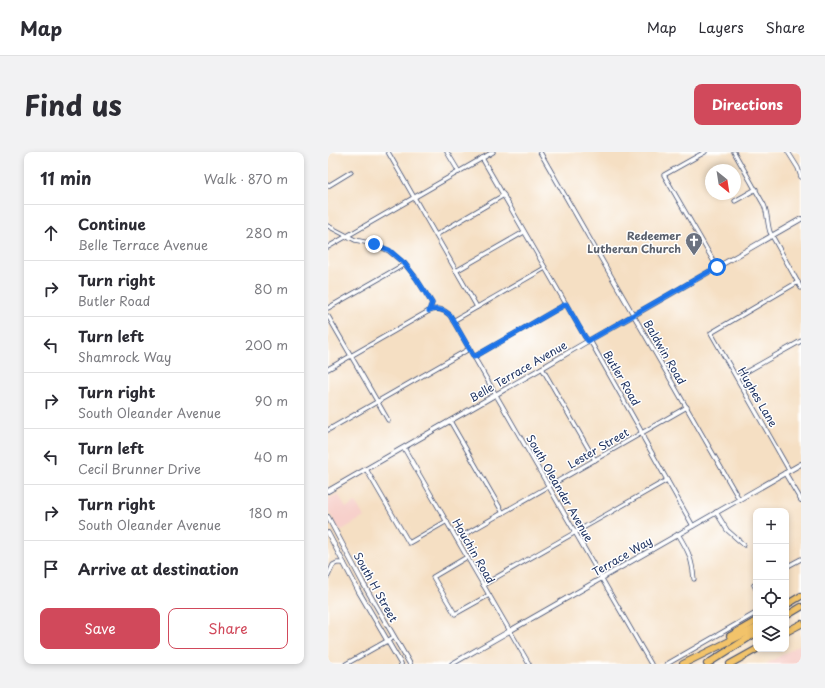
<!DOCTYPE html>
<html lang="en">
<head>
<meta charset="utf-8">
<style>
  body { margin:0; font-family:"Playpen Sans",sans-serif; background:#f2f2f3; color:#2b2b33 }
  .controls { position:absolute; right:12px; bottom:12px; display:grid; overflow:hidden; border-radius:8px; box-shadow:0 2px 6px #0003 }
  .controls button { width:36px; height:36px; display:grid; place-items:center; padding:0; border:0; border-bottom:1px solid #e1e1e2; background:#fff; color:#2b2b33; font:20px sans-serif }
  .compass { position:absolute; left:377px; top:12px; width:36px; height:36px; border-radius:50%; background:#fff; box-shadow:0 2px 6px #0003; rotate:150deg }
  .stop { position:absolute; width:12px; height:12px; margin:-9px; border:3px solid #1a73e8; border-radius:50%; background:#fff }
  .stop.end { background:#1a73e8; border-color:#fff; box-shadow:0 1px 4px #0008 }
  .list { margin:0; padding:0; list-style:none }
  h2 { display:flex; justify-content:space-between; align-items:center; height:52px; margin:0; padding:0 16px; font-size:17px }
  h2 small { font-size:13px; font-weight:400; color:#7c7c81 }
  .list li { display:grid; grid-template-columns:26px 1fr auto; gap:12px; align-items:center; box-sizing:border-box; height:56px; padding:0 16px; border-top:1px solid #e1e1e2 }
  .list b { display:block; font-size:15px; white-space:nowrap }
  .list p { margin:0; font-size:13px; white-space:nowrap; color:#7c7c81 }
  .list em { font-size:13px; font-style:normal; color:#7c7c81 }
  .actions { display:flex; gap:8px; padding:12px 16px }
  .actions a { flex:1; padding:9px 0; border:1px solid #d1495b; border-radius:8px; text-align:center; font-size:14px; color:#d1495b }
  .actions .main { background:#d1495b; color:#fff }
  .icon { flex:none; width:22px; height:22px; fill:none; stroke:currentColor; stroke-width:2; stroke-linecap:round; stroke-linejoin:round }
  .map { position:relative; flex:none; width:473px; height:512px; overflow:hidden; border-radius:8px }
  header { display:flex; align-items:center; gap:24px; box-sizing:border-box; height:56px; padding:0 20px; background:#fff; border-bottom:1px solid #e1e1e2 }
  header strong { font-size:19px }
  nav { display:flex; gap:22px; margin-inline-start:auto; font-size:14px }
  .intro { display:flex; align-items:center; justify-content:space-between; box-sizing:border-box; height:96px; padding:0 24px }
  h1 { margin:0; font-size:28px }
  .button { padding:10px 18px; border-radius:8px; background:#d1495b; color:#fff; font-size:14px; font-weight:700 }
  main { display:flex; gap:24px; padding:0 24px }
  aside { flex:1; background:#fff; border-radius:8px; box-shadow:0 2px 6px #0003 }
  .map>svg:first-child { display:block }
  .built { fill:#f7d0cb }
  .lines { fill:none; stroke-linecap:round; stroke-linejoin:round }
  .minor-casing { stroke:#3c496d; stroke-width:5 }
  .tertiary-casing { stroke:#3c496d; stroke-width:5.5 }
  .motorway-casing { stroke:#3c496d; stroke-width:8 }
  .minor { stroke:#fff; stroke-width:3.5 }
  .tertiary { stroke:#fff; stroke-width:4 }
  .motorway { stroke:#f2c36a; stroke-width:6 }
  .route { stroke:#1a73e8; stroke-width:5 }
  .labels { text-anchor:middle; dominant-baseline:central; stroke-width:3; stroke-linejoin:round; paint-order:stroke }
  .worship-label { font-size:11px; font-weight:bold; fill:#5b616d; stroke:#fff; text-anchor:end }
  .street-label { font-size:11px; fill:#1b2f5e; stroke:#fff }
</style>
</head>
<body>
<header>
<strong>Map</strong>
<nav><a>Map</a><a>Layers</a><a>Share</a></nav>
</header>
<div class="intro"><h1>Find us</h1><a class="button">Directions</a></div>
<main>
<aside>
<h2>11 min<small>Walk · 870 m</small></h2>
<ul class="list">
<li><svg class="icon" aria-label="ahead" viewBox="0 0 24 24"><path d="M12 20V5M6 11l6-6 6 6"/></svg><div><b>Continue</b><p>Belle Terrace Avenue</p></div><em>280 m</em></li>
<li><svg class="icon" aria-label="right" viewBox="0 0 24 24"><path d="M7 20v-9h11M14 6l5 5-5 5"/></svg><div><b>Turn right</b><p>Butler Road</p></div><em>80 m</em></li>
<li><svg class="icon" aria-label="left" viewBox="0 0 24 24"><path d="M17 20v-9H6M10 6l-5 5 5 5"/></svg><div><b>Turn left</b><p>Shamrock Way</p></div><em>200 m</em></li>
<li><svg class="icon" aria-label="right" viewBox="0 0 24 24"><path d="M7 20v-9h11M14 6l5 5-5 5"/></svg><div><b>Turn right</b><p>South Oleander Avenue</p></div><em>90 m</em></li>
<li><svg class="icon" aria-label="left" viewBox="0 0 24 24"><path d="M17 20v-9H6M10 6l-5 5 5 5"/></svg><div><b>Turn left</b><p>Cecil Brunner Drive</p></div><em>40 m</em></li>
<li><svg class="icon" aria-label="right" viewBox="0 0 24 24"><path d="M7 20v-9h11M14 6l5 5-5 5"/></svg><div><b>Turn right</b><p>South Oleander Avenue</p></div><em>180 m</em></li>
<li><svg class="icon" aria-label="arrive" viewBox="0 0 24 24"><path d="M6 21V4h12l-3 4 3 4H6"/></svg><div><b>Arrive at destination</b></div></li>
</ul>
<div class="actions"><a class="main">Save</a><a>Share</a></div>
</aside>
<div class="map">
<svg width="473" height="512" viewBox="0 0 473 512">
  <rect width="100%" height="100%" fill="#fff"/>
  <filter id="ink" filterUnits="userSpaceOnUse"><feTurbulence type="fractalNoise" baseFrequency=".025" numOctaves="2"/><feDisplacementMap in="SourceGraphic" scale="8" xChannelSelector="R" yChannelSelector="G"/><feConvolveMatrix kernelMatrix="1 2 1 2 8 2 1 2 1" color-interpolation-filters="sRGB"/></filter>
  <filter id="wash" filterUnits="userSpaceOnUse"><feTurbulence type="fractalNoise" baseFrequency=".012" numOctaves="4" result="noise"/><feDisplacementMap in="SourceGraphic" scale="16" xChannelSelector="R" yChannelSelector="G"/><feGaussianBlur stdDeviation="0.9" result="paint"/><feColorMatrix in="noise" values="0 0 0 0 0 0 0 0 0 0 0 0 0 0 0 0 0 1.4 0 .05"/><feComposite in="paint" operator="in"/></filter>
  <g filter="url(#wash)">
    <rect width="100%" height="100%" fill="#f5dfc3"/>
    <g class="built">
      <path d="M10,342L18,356L28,351L36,365L12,379L0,358V347Z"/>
      <path d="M473,492V512H438Z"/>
    </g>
  </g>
  <g filter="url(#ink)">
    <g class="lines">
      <defs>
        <g id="minor">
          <path d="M60,0L149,155"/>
          <path d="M119,0L131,20"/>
          <path d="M212,0L411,347"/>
          <path d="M377,0L336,23L389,115"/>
          <path d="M406,0L436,53C440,62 439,71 442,80L473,136"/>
          <path d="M460,0L470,16L473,25"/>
          <path d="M154,6L257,185L264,192L312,277L316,287L365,374"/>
          <path d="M0,34L23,20"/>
          <path d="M407,49L428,37"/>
          <path d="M0,74L27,88L46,92L61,99L77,112L88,126L104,151L101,159"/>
          <path d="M108,83L176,43"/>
          <path d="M0,95L165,0"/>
          <path d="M128,119L196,80"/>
          <path d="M0,156L77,112"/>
          <path d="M0,164L60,268"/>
          <path d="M125,169L217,116"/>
          <path d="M146,205L238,152"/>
          <path d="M214,216L267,308"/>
          <path d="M0,217L101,159C110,155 117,157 123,165L323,512"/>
          <path d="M409,225L473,189"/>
          <path d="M122,269L175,361"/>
          <path d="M0,278L141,197"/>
          <path d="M76,296L201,512"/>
          <path d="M38,317L81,391L119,369"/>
          <path d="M461,318L383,181L470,130"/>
          <path d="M388,360L399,378L416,393"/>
          <path d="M350,382C361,400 364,407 366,427"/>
          <path d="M129,387L359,255"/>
          <path d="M139,405L105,425L127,462L161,443"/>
          <path d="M458,415L473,407"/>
          <path d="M0,424L5,413L9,411H16"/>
          <path d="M428,432L426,433L428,437"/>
          <path d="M155,433L339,328"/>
          <path d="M18,512L66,485"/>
          <path d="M339,512L428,461"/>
        </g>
        <g id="tertiary">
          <path d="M457,321L473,348"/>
          <path d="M0,339L214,216L260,189L306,163L473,67"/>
          <path d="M0,365L35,431L82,512"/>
          <path d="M0,381L31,440L73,512"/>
          <path d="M124,512L473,312"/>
        </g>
        <g id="motorway">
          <path d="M458,453L473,444"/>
          <path d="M458,464L473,455"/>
          <path d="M458,480L473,472"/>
          <path d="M402,484L428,469"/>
          <path d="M355,512L428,476"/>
          <path d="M379,512L428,481"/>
          <path d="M402,512L429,497"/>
        </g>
      </defs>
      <use href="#minor" class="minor-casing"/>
      <use href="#tertiary" class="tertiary-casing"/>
      <use href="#motorway" class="motorway-casing"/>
      <use href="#minor" class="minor"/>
      <use href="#tertiary" class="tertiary"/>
      <use href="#motorway" class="motorway"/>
    </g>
  </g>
  <g class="lines" filter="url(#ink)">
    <path class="route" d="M46,92L61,98L77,112L88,126L104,151L101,159C109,156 115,157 122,163L146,205L238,152L257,185L260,189L389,115"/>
  </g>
  <defs>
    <symbol id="church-pin" viewBox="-11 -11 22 30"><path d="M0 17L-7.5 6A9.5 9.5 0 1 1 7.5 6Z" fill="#6b7280" stroke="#fff"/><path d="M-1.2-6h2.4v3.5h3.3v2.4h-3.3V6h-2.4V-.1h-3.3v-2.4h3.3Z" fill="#fff"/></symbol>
  </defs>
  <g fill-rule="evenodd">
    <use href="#church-pin" x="356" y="79" width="20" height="27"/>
  </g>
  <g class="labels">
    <g class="worship-label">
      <text x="353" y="83">Redeemer<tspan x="353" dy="13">Lutheran Church</tspan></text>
    </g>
    <g class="street-label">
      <text transform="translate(337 200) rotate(60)">Baldwin Road</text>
      <text transform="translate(190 219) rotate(-30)">Belle Terrace Avenue</text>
      <text transform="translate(294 226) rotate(60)">Butler Road</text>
      <text transform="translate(430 245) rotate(60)">Hughes Lane</text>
      <text transform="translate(270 296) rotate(-30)">Lester Street</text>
      <text transform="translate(232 336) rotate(60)">South Oleander Avenue</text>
      <text transform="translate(146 399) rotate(60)">Houchin Road</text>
      <text transform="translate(294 404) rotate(-30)">Terrace Way</text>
      <text transform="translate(48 435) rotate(61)">South H Street</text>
    </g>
  </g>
</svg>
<div class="controls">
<button>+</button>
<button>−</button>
<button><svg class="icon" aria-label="locate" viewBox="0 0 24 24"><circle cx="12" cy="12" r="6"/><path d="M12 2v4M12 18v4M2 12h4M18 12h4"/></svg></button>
<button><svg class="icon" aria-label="layers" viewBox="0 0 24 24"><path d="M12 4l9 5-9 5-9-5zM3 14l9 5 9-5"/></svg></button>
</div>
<svg class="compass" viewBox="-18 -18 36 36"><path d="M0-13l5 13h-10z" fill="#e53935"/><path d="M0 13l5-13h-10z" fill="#7c7c81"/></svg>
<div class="stop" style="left:389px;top:115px"></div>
<div class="stop end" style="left:46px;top:92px"></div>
</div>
</main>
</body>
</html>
